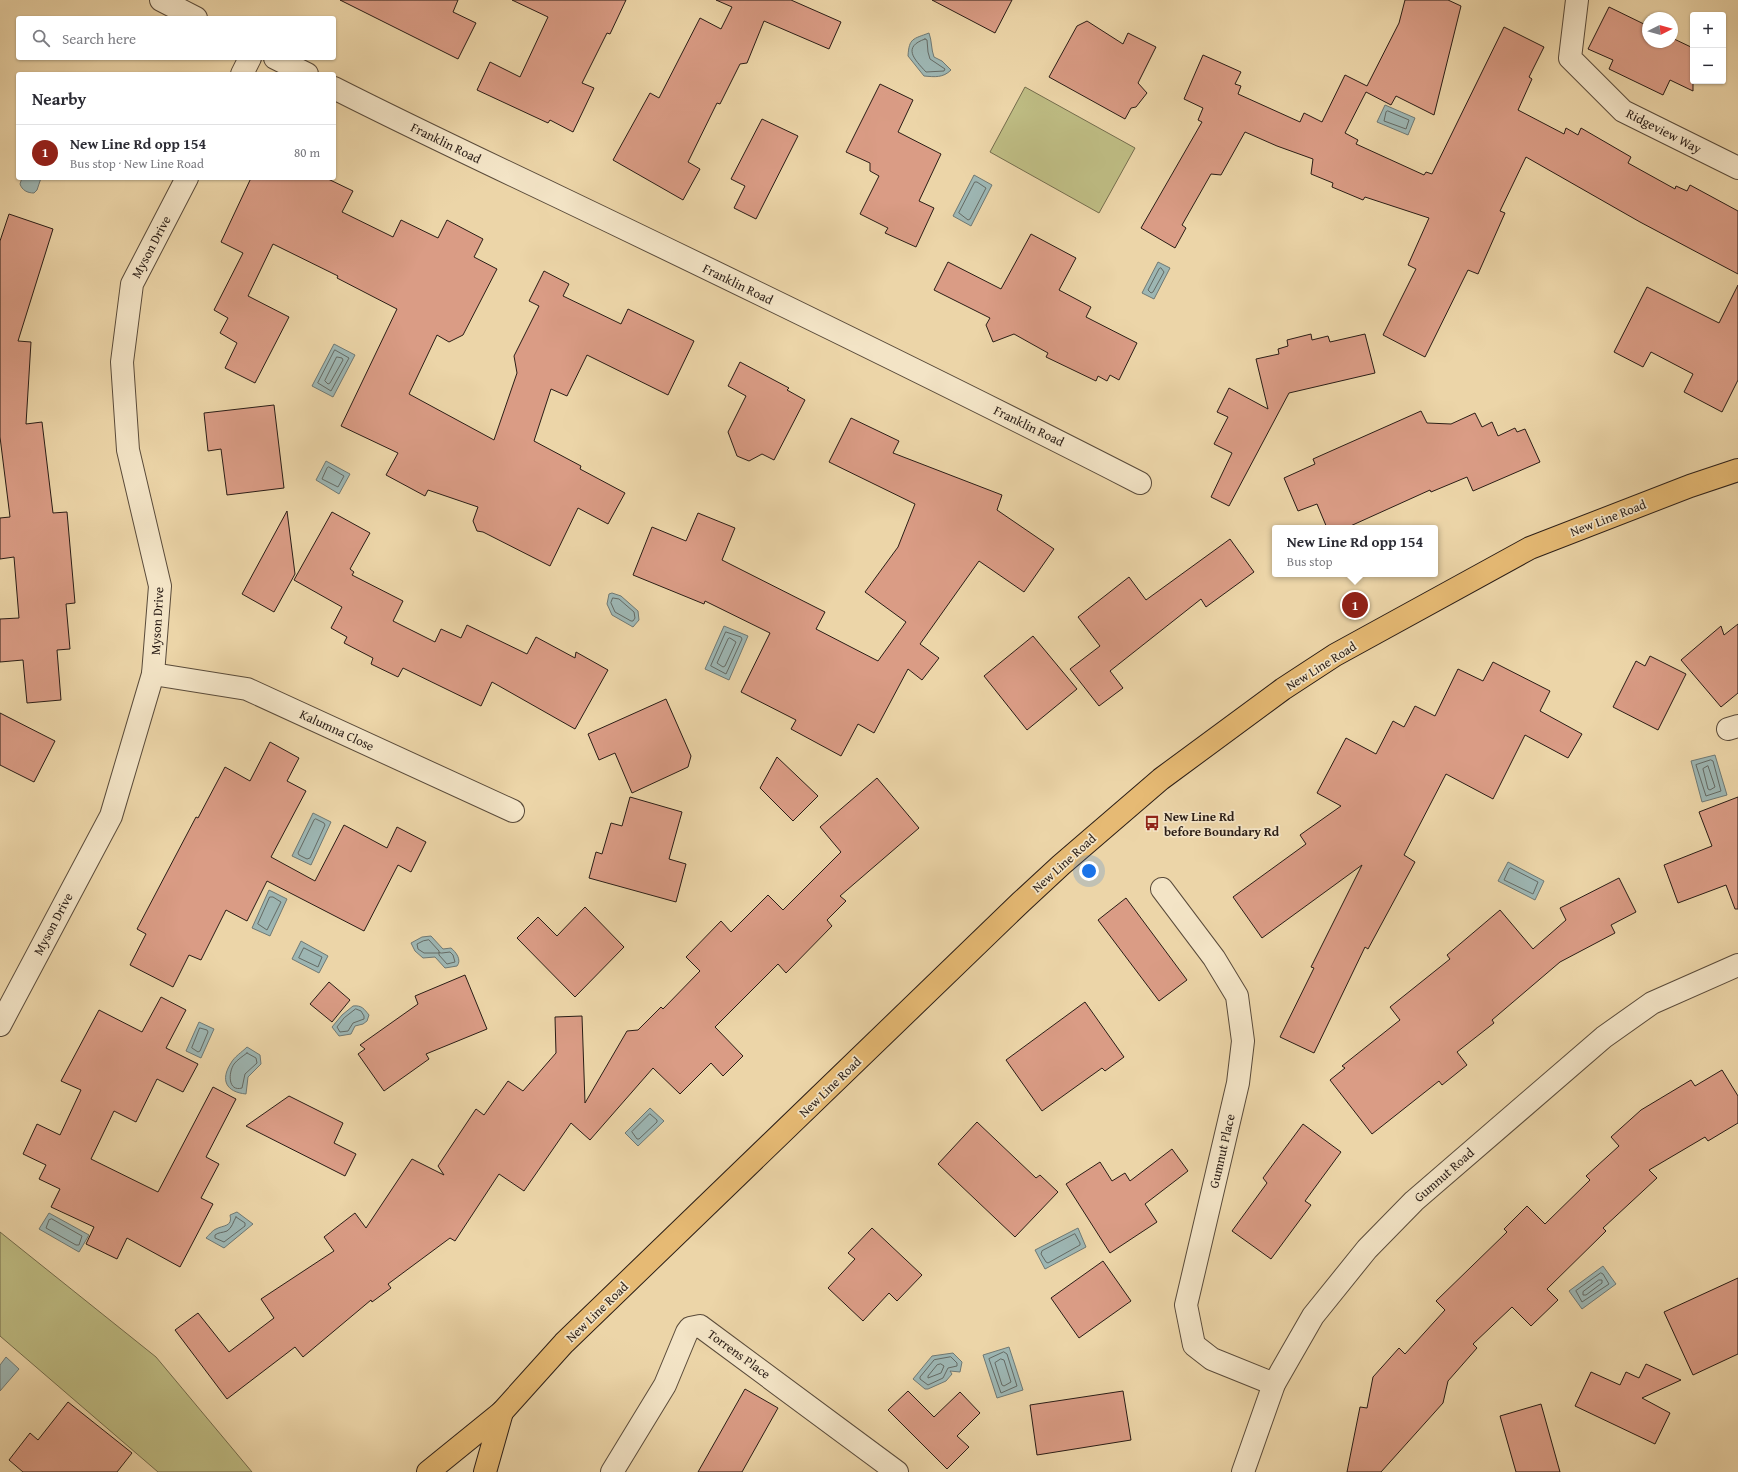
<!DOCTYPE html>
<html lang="en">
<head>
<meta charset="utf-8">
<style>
  body { margin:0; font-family:"Gentium Book Plus",serif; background:#f7f7f7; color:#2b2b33 }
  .controls { position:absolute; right:12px; top:12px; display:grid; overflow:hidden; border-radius:4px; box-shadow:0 1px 3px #0004 }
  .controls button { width:36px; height:36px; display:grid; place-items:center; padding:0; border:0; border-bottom:1px solid #e1e1e2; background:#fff; color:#2b2b33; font:20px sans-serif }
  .compass { position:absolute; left:1642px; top:12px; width:36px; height:36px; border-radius:50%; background:#fff; box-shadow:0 1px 3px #0004; rotate:84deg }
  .you { position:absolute; left:1089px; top:871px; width:14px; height:14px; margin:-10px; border:3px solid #fff; border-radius:50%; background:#1a73e8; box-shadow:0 0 0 6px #1a73e833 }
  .badge { display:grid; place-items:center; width:26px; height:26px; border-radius:50%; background:#8f2418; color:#fff; font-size:13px; font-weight:700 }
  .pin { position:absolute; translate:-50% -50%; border:2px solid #fff; box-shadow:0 1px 4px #0006 }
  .popup { position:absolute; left:1272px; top:525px; width:166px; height:52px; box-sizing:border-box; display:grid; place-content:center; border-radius:4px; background:#fff; filter:drop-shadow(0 1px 3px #0005); font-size:13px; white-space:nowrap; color:#7c7c81 }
  .popup b { font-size:15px; color:#2b2b33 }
  .popup::after { content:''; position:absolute; left:50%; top:100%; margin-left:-8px; border:8px solid transparent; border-top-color:#fff }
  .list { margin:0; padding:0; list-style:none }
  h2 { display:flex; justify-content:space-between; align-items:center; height:52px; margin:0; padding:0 16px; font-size:17px }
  h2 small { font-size:13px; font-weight:400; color:#7c7c81 }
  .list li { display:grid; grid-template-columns:26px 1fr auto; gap:12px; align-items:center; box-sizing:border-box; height:56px; padding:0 16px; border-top:1px solid #e1e1e2 }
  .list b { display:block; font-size:15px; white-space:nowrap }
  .list p { margin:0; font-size:13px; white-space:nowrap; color:#7c7c81 }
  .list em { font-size:13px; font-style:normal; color:#7c7c81 }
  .icon { flex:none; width:22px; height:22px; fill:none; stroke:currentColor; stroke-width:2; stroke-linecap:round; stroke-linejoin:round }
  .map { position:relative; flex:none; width:1738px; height:1472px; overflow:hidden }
  .search { position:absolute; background:#fff; box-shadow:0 1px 3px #0004; left:16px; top:16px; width:320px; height:44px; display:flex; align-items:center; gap:10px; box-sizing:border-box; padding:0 14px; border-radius:4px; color:#7c7c81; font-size:15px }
  .panel { position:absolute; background:#fff; box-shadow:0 1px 3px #0004; left:16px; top:72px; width:320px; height:108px; border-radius:4px }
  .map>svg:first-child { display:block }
  .green { fill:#bebc83; stroke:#746c4c }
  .water { fill:#9db6b3; stroke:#6f7974 }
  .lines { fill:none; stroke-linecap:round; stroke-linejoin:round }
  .shore { stroke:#646a64; stroke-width:1 }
  .building { fill:#da9c85; stroke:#2a1d16 }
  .street-casing { stroke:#5a4b3a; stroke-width:24 }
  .primary-casing { stroke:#2a1d16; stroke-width:24 }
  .street { stroke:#f3e4c6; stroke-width:22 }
  .primary { stroke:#e6ba74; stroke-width:22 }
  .labels { text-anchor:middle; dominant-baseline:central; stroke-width:3.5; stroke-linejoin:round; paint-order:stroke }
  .street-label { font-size:13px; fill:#2a1d16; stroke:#f3e4c6 }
  .poi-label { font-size:13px; font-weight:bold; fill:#2a1d16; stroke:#f3e4c6; text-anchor:start }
</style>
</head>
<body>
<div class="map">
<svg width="1738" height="1472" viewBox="0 0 1738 1472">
  <rect width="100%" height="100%" fill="#ecd5a8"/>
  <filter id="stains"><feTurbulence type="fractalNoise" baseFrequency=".005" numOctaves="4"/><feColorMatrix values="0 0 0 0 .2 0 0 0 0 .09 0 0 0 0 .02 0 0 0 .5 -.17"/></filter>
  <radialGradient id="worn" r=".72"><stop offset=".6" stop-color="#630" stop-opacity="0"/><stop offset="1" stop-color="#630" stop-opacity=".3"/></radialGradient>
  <g class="green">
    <path d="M1025,87L1135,148L1099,213L990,152Z"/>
    <path d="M0,1232L156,1357L252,1472H158L0,1336Z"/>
  </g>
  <g class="water">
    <path d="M929,33C932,41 931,49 934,57L942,61L951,70C943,78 935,77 924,76L908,56C909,38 913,39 929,33Z"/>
    <path d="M1385,105L1415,118L1408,135L1377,122Z"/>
    <path d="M974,175L992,185L971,226L953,216Z"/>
    <path d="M22,178H41L37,190L34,193C27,193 22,190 20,184Z"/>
    <path d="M1158,262L1170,268L1154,299L1142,293Z"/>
    <path d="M334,344L355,355L333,397L312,386Z"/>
    <path d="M326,461L350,474L339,494L316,480Z"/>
    <path d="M612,593L621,596L638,611L639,620L633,627L612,615L607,604L609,594Z"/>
    <path d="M724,626L748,636L729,680L705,669Z"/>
    <path d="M1715,755L1727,795L1702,802L1691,761Z"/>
    <path d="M313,813L331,822L311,865L292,856Z"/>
    <path d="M1508,862L1544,881L1535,900L1498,881Z"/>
    <path d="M269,890L287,899L270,936L252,928Z"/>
    <path d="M431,936L443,949L451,948C456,952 462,960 457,966L445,968L435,957L423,958L415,951L411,943L422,937Z"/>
    <path d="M301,941L328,956L319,973L292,959Z"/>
    <path d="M353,1006C362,1005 364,1009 369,1015L367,1021L363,1024L355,1026L351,1034L339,1036L332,1027L342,1015Z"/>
    <path d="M199,1022L214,1029L201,1058L186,1051Z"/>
    <path d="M247,1047L260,1055L261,1064L248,1077L246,1094C226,1092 220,1080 231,1063C234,1057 242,1052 247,1047Z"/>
    <path d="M650,1108L664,1121L638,1146L625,1133Z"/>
    <path d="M237,1212L253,1224L224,1248L206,1238C209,1235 213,1230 216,1229C223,1225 233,1227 230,1215Z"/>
    <path d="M49,1213L89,1235L79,1252L39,1229Z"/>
    <path d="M1078,1228L1086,1247L1045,1269L1035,1250Z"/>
    <path d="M1603,1266L1616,1284L1582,1309L1569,1291Z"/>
    <path d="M1009,1347L1023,1390L997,1398L983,1355Z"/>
    <path d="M953,1353L962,1362L960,1372L950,1371L952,1374L946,1381L928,1389H925L913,1379L932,1356Z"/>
    <path d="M6,1357L19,1369L0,1391V1365Z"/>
  </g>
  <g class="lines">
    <g class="shore">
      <path d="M925,39L927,40L928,52L930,59L945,69L944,71L926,72C914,59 902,47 925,39Z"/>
      <path d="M1388,111L1409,120L1406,129L1384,121L1386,112Z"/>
      <path d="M975,182H977L986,188L970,219L968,220L959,213Z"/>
      <path d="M1161,268L1164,272L1153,292L1151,293L1148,290L1159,269Z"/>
      <path d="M335,350L349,358L331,391L318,383Z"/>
      <path d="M337,357L342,358L343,360L330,383L328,384L325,381Z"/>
      <path d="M329,467L344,476L338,487L322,479L327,468Z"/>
      <path d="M613,598L619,599L634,612L635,618L633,621H631L615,612L611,603Z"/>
      <path d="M726,632L741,637L742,639L726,674L711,666Z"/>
      <path d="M730,638L736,642L725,666L723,667L717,663L728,639Z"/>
      <path d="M1711,760L1713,761L1721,791L1706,796L1696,765Z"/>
      <path d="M1708,766L1715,787L1710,790L1708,789L1703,769Z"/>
      <path d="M316,819L324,823L325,825L310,858L307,859L299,855L298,853L314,820Z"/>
      <path d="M1511,868L1538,882L1533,894L1504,880L1509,869Z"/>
      <path d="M270,897H273L281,902L267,930L258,924Z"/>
      <path d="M429,940L439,951V953H424L418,949L417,944L423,941Z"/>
      <path d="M304,948L322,957L318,967L299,958Z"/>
      <path d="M442,953L450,952L453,955L455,962L447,964L439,955V953Z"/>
      <path d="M356,1009L361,1011L364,1016V1019L353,1023L348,1031L340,1032L337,1027L344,1018Z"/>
      <path d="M200,1028L207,1030L208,1032L200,1051L198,1052L192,1048Z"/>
      <path d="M247,1053L256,1058L257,1063L245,1074L242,1088C228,1092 228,1073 234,1064C237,1060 243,1056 247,1053Z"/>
      <path d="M650,1114L657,1120V1122L639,1139H637L632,1132Z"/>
      <path d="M236,1217L245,1223V1226L224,1242L215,1238V1235C219,1232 222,1233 227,1231C232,1228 233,1222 236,1217Z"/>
      <path d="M52,1219L82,1236L79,1245H76L46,1228L49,1220Z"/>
      <path d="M1075,1234L1080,1243V1245L1048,1263L1046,1262L1041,1254L1042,1251Z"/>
      <path d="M1601,1273L1603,1274L1609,1284L1582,1302L1576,1291Z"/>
      <path d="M1599,1280H1602V1283L1586,1295H1583V1292Z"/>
      <path d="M1004,1352L1007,1354L1017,1386L1001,1393L989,1359Z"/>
      <path d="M951,1357L957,1363V1366L948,1368L943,1378L928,1385L920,1379V1377L934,1360Z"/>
      <path d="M1001,1359L1004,1360L1011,1382L1004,1386L1002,1385L995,1363Z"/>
      <path d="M941,1364L944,1366L941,1373L928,1378V1376L937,1365Z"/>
    </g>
  </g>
  <g class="building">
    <path d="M340,0H458L453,12L476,23L458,59Z"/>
    <path d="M512,0H626L610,34L607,33L582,83L594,88L573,132L550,120L548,123L477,90L490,62L520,77L548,17Z"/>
    <path d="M716,0H791L841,22L829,49L764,21L747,63L740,64L720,104L717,103L688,162L700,169L683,200L613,160L650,93L659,98L700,18L721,29L732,7Z"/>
    <path d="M932,0H1012L995,33Z"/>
    <path d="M1405,0H1448L1461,6L1434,115L1396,96L1391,105L1366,92L1345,133L1358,140L1356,144L1424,175L1426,172L1432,174L1504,27L1544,47L1529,77L1532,79L1518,110L1564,134L1566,128L1578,135L1581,128L1631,157L1628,163L1675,189L1676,186L1687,191L1690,185L1738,211V274L1640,222L1526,157L1500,211L1505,213L1478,274L1468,270L1425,357L1383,335L1416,269L1408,265L1429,218L1365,197L1363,200L1332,187L1333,183L1311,174L1313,159L1277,146L1245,132L1221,175L1211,174L1182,225L1186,228L1175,248L1141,228L1202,122L1198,120L1203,108L1184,99L1203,55L1241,72L1235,84L1241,86L1238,94L1300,122L1304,113L1322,122L1345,75L1367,86L1399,23Z"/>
    <path d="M1609,7L1648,26V42H1672V38L1693,48V91L1670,80L1663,95L1609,69L1613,60L1588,49Z"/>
    <path d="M1087,21L1123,44L1128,33L1156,47L1138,83L1147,93L1136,107L1131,108L1125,119L1049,77L1077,26Z"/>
    <path d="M880,84L913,100L898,132L941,154L919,201L934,208L916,247L885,233L888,228L860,214L879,176L870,171V163L846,152Z"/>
    <path d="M762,119L798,136L756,219L734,208L745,186L731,179Z"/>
    <path d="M251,178H326L353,191L342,212L393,237L401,220L438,238L447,220L483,239L474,257L497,269L463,335L449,342L437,335L409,394L494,440L517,373L514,356L539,306L529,301L544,271L569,284L563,296L621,324L628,309L694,341L668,395L587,355L567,396L551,389L534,441L581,466L580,469L625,493L608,524L578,508L550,566L483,532L477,531L473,521L478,507L428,490L425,496L386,475L398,453L341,426L397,309L337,278L338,276L273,244L248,296L289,317L255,383L225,368L237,343L220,333L228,318L214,310L243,253L221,242Z"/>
    <path d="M9,214L53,229L18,341L31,342L26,424L42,422L53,513L67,512L75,603L66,604L70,649L57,650L61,700L27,703L23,660L0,662V619L19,618L14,557L0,559V518L10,517L0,437V241Z"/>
    <path d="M1031,234L1076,258L1059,290L1091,307L1086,317L1137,343L1119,380L1110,375L1107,381L1098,376L1096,381L1046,357L1048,353L1014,334L993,342L986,325L990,318L934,290L948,262L1001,289Z"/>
    <path d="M1738,285V380L1722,412L1684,392L1693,374L1651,352L1643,367L1614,352L1647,287L1719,323Z"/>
    <path d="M1311,334L1312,340L1328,336L1330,342L1365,334L1375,373L1289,393L1229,506L1211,497L1232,453L1214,444L1228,417L1217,412L1229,388L1268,409L1256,359L1279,354L1278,349L1288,346L1287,340Z"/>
    <path d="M740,362L789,388L787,390L805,400L774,460L762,454L749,461L737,456L728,432L746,396L728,386Z"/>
    <path d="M274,405L284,488L227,495L221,449L208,451L204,413Z"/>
    <path d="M1421,411L1427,423L1451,424L1475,413L1482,427L1492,422L1498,436L1515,428L1517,432L1525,429L1540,462L1473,491L1467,477L1431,492L1430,490L1346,528H1327L1317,504L1298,511L1284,478L1315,464L1313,459Z"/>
    <path d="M851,418L899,441L893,453L1002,495L997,510L1054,549L1024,592L979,561L920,644L939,658L922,680L908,669L874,733L858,724L841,756L791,729L796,720L741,692L770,633L705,601L704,604L633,575L652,527L686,541L698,513L735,528L722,560L825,612L816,629L878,661L906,622L865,592L898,547L915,504L829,462Z"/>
    <path d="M287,511L295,574L274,612L242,594Z"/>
    <path d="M332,512L370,533L350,569L354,572L352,575L403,601L393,621L435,642L441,629L461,638L467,625L527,654L536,637L575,658L576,652L608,670L575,729L492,682L481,706L403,668L398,677L371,664L373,658L344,643L347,637L331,628L342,607L294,580Z"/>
    <path d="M1230,539L1254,572L1206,607L1201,599L1110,671L1123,688L1099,706L1070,669L1100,646L1078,617L1129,577L1146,600Z"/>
    <path d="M1738,624V693L1721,707L1681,660L1721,626L1724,635Z"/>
    <path d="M1033,636L1077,689L1027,730L984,676Z"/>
    <path d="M1650,656L1686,674L1658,730L1613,707L1636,661L1645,666Z"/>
    <path d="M1493,662L1550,691L1540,711L1582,734L1568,758L1525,735L1493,799L1446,774L1404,855L1415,862L1368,949L1365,947L1314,1053L1280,1037L1314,968L1311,967L1362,865L1262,938L1233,897L1306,844L1300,835L1341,806L1317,793L1346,738L1376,754L1393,721L1404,727L1415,706L1435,716L1458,669L1483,681Z"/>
    <path d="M666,699L691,756L688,767L632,793L615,753L599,760L588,734Z"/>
    <path d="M0,713L55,741L34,782L0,765Z"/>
    <path d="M270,742L299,758L287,781L306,791L271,857L315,881L344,825L387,848L397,827L426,842L411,872L398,865L364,931L267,881L247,921L226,910L201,960L189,955L173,987L130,965L146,934L137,929L196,817L198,818L225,767L250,781Z"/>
    <path d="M777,757L818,796L793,821L760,788Z"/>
    <path d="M877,778L919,828L840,896L846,901L827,920L832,926L786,973L778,964L715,1027L743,1056L723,1076L711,1063L680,1094L653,1068L590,1140L571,1123L524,1191L499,1174L455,1241L450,1238L388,1284L391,1288L372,1302L371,1300L303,1357L295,1347L227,1399L175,1330L198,1313L229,1352L274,1318L261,1299L334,1251L324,1237L355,1213L366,1228L412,1159L444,1175L438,1166L476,1109L484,1115L508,1081L523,1091L556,1053L555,1017L582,1016L585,1103L627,1031L638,1030L661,1007L663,1009L700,971L686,957L721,921L731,932L768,895L783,910L841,852L820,827Z"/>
    <path d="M630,797L682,812L669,859L686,864L676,902L589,878L596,852L602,854L611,823L622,826Z"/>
    <path d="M1738,797V909H1735L1726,885L1678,903L1664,865L1712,846L1699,812Z"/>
    <path d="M1619,878L1636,912L1611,925L1615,933L1560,962L1492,1020L1494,1023L1457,1052L1467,1065L1442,1085L1439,1081L1372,1134L1330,1080L1345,1068L1342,1066L1400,1020L1390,1007L1450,959L1447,955L1500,910L1533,949L1566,920L1560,908Z"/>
    <path d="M1126,898L1187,980L1159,1001L1098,920Z"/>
    <path d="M585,907L624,947L575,997L517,938L538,917L557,936Z"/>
    <path d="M465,975L487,1029L426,1054L429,1059L384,1091L358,1054L365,1049L360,1045L418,1004L415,996Z"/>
    <path d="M329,982L350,1000L332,1022L310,1004Z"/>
    <path d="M161,997L186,1010L166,1048L198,1064L183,1092L157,1079L136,1122L114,1111L91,1159L158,1192L213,1087L236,1099L206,1157L219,1164L201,1198L213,1204L180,1267L127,1238L117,1259L86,1244L94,1227L51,1207L60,1189L39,1179L46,1165L23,1154L37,1124L60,1135L81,1090L61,1081L99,1010L142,1032Z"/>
    <path d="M1085,1002L1124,1057L1105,1071L1102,1068L1042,1111L1006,1060Z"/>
    <path d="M1722,1070L1738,1096V1123L1708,1141L1705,1137L1649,1170L1657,1178L1603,1228L1606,1231L1547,1289L1558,1300L1531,1326L1512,1307L1473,1344L1477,1348L1448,1381L1443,1403L1381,1472H1347L1360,1407L1367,1408L1373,1377L1399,1348L1405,1354L1445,1310L1436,1301L1507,1232L1504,1229L1527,1206L1545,1224L1590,1180L1586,1176L1619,1146L1611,1137L1641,1110L1691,1080L1695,1086Z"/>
    <path d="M289,1096L343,1123L334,1143L356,1154L345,1176L246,1126Z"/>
    <path d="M977,1122L1036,1178L1040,1175L1058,1192L1015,1237L938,1164Z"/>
    <path d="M1303,1124L1341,1152L1305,1201L1311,1205L1271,1259L1232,1231L1267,1183L1263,1178Z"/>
    <path d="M1172,1149L1188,1171L1145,1204L1157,1222L1110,1253L1066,1184L1100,1162L1112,1181L1125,1173L1130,1181Z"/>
    <path d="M872,1228L922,1275L897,1301L889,1293L863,1321L828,1288L855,1259L848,1253Z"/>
    <path d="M1103,1261L1131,1301L1079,1338L1051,1298Z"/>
    <path d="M1738,1278V1354L1693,1375L1664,1312Z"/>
    <path d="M1646,1364L1681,1380L1642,1398L1670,1413L1655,1444L1575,1406L1591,1372L1620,1385L1626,1372L1639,1378Z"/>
    <path d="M745,1389L778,1408L742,1472H698Z"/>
    <path d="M908,1391L934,1417L960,1392L980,1413L957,1436L969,1447L947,1469L888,1410Z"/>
    <path d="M1123,1391L1131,1440L1037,1455L1030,1405Z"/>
    <path d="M68,1402L132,1453L117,1472H23L9,1460L30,1433L38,1440Z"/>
    <path d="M1541,1404L1560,1472H1516L1500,1416Z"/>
  </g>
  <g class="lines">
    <defs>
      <g id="street">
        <path d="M161,0L196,18"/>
        <path d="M1577,0L1570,58L1623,111L1738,168"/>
        <path d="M275,58L307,74"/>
        <path d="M242,74L250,58"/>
        <path d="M334,88C409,126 485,162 561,198C755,291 949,385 1140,483"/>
        <path d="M153,674L247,689L513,811"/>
        <path d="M1728,729L1738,726"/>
        <path d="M1162,889L1214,958L1237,996L1243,1041L1238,1083L1186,1305L1194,1345L1212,1359L1274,1384"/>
        <path d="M0,1025L111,816L153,674L160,586L128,450L122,362L132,284L187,178"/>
        <path d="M612,1472L665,1385L687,1332L690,1328L700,1326L897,1472"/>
        <path d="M1243,1472L1274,1384L1313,1316L1367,1249L1414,1201L1604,1037L1652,1003L1738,965"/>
      </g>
      <g id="primary">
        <path d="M428,1472L502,1412L564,1343L1021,902L1061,865L1161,779L1283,689L1335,655L1530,548L1690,486L1738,470"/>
        <path d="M485,1472L502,1412"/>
      </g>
    </defs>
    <use href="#street" class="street-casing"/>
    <use href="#primary" class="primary-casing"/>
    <use href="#street" class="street"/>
    <use href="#primary" class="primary"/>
  </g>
  <defs>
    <symbol id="bus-bare" viewBox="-9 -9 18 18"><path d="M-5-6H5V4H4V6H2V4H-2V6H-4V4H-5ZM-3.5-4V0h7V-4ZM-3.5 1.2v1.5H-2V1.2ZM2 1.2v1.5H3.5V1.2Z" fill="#8f2418" stroke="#f3e4c6" stroke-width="2.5" paint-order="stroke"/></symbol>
  </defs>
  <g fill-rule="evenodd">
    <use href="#bus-bare" x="1141" y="812" width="22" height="22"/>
  </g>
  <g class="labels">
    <g class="street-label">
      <text transform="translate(1664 131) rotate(27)">Ridgeview Way</text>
      <text transform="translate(446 143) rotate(26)">Franklin Road</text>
      <text transform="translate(151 247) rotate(-62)">Myson Drive</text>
      <text transform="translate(738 284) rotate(26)">Franklin Road</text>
      <text transform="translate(1029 426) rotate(26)">Franklin Road</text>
      <text transform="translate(1608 518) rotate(-21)">New Line Road</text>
      <text transform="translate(157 621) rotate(-87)">Myson Drive</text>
      <text transform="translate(1321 666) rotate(-32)">New Line Road</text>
      <text transform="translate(337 730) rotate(25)">Kalumna Close</text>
      <text transform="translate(1064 863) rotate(-42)">New Line Road</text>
      <text transform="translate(53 924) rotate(-62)">Myson Drive</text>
      <text transform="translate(830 1087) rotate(-44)">New Line Road</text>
      <text transform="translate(1222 1151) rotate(-77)">Gumnut Place</text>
      <text transform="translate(1444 1175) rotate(-41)">Gumnut Road</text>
      <text transform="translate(597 1312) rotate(-44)">New Line Road</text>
      <text transform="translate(739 1354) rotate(36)">Torrens Place</text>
    </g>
    <g class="poi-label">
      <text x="1164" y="816">New Line Rd<tspan x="1164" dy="15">before Boundary Rd</tspan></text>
    </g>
  </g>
  <rect width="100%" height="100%" filter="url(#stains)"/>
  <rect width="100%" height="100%" fill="url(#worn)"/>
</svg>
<div class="controls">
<button>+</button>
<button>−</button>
</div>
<svg class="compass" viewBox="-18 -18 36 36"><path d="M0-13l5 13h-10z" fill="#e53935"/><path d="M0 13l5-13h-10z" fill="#7c7c81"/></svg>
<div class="you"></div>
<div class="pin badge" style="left:1355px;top:605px">1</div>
<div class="popup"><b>New Line Rd opp 154</b>Bus stop</div>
<div class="search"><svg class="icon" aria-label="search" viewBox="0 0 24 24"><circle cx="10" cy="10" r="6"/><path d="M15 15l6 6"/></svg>Search here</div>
<section class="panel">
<h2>Nearby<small></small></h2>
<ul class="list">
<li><span class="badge">1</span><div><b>New Line Rd opp 154</b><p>Bus stop · New Line Road</p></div><em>80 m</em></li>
</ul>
</section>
</div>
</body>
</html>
